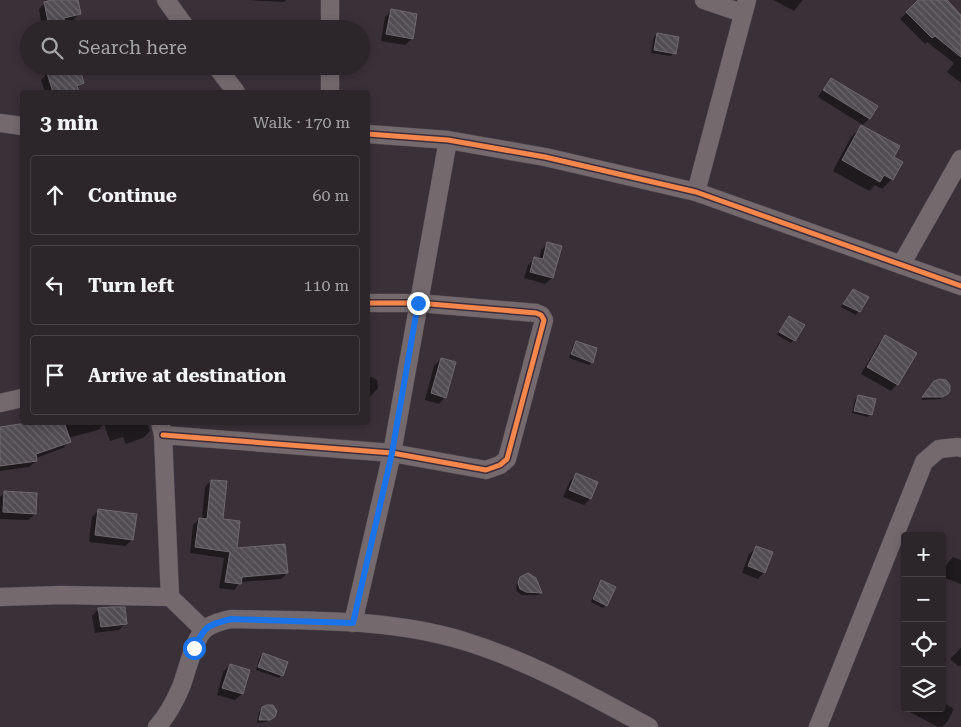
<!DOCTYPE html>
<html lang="en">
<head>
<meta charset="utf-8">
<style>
  body { margin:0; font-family:"Roboto Serif",serif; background:#383136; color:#f1f3f6 }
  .controls { position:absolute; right:15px; bottom:15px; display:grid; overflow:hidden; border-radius:5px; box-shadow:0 2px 8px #0003 }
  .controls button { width:45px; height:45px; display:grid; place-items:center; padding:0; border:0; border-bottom:1px solid #484247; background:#2c252a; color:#f1f3f6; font:25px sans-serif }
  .stop { position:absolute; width:15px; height:15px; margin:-11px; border:4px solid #1a73e8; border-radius:50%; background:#fff }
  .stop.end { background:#1a73e8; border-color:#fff; box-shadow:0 1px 5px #0008 }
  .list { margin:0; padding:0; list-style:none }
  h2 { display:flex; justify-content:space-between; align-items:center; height:65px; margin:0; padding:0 20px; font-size:21px }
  h2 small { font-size:16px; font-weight:400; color:#a6a5a8 }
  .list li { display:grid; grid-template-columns:32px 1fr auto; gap:15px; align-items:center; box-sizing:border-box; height:80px; margin:0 10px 10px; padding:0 10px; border:1px solid #484247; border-radius:5px }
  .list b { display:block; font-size:19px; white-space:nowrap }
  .list em { font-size:16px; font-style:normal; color:#a6a5a8 }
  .icon { flex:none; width:28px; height:28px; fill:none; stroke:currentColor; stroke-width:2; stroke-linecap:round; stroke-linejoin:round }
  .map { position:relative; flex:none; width:961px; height:727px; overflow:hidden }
  .search { position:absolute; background:#2c252a; box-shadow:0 2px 8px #0003; left:20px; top:20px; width:350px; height:55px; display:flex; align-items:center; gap:12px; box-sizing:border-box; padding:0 18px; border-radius:28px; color:#a6a5a8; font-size:19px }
  .panel { position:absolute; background:#2c252a; box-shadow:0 2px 8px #0003; left:20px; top:90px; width:350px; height:335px; border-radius:5px }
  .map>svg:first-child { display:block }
  .shadow { fill:#0007 }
  .building { fill:url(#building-back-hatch); stroke:#6f696f }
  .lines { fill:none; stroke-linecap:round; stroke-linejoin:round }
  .street-casing { stroke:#564e54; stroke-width:19 }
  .street { stroke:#746a6e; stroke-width:18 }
  .cycleway-casing { stroke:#3e2d3b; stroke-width:8 }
  .cycleway { stroke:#f5874c; stroke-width:5 }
  .route { stroke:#1a73e8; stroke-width:6 }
</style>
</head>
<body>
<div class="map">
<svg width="961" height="727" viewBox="0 0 961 727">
  <defs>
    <pattern id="building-back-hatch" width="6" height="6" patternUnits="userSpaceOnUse" patternTransform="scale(1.25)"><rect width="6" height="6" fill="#524c53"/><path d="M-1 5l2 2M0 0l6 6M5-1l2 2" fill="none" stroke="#6b666c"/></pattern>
  </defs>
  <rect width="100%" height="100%" fill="#3a3138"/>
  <g class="shadow">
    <path d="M59,0H77L79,14L73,20L63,22L59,26L60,29H37L42,27L39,9L45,3Z"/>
    <path d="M244,0H286L284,2Z"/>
    <path d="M773,0H803L794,11Z"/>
    <path d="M920,0H944L961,39V83L947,72L954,63L927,42L925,44L900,19Z"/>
    <path d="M392,10L416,15L412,39L405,45L381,41L385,17Z"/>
    <path d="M657,34L674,53L671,56L651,53L654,37Z"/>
    <path d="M42,66H77L83,83L76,89L78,92H45L41,80L45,76Z"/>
    <path d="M831,79L869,118L863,125L818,97L825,86Z"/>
    <path d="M861,127L892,157V179L882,189L875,185L869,191L833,171L851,137Z"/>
    <path d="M548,243L552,278L545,284L524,278L528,265L535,258L539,259L541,250Z"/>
    <path d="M850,293L867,297L856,315L841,307Z"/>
    <path d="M789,317L794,340L791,343L777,335Z"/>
    <path d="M885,337L897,384L891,391L861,374L879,343Z"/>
    <path d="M576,342L592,362L589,365L569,358L573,345Z"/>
    <path d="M441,359L445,397L439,404L425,400L434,366Z"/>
    <path d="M372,377L377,380L378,388L371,396H368V378Z"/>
    <path d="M934,384L948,391L941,399L921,400Z"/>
    <path d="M858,397L871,414L868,417L852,413L855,400Z"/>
    <path d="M36,422H147L150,431L143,438L126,444L123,437L110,441L104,424L98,430L68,438L70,441L63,448L36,458V461L29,467L0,471V428Z"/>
    <path d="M576,475L590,499L584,505L563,497L570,481Z"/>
    <path d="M211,481L222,520L236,550L287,573L281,579L240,582L234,590L219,588L224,558L190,553L193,525L199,519H202L205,487Z"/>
    <path d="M4,493L35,514L28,520L0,519V497Z"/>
    <path d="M99,510L132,540L125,546L89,542L92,517Z"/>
    <path d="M756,548L764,572L758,579L742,573L749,554Z"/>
    <path d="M953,557L961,560V584L942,577L947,564Z"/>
    <path d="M519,579L541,593L538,595H522L517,592L516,587Z"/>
    <path d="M601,582L606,605L603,608L591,602L598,585Z"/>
    <path d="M99,609L126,623L119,630L95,633L92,616Z"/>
    <path d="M961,648V666H958L950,659Z"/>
    <path d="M263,654L282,675L279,678L256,670L260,657Z"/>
    <path d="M230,665L249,671L242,694L235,700L217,695L223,672Z"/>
    <path d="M942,702L954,709L947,722L942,727H938L910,712L911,708H942Z"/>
    <path d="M263,708L274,716L266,722L257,723L259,712Z"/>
  </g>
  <g class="building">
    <path d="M52,0H78L81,14L64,18L65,23L49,26L44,2Z"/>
    <path d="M918,0H947L961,15V57L935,36L932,38L906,12Z"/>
    <path d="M391,9L417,14L413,39L386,34Z"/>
    <path d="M657,33L679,37L676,54L654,50Z"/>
    <path d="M50,66H79L84,83L77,86L79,92H53L47,73L51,71Z"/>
    <path d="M831,78L878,106L870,119L823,90Z"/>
    <path d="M861,125L900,146L894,157L903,162L893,180L884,175L880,182L842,160Z"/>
    <path d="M547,242L562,246L553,278L530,272L534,257L543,259Z"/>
    <path d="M853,289L869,297L860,312L843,304Z"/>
    <path d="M789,316L805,325L795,341L779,332Z"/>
    <path d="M885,335L917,353L898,385L867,367Z"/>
    <path d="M576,341L597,348L593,363L571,354Z"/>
    <path d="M441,358L456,362L446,398L431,393Z"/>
    <path d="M940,379L946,380L950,385V391L948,394L942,397H922L934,381Z"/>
    <path d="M858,395L876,399L872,415L854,411Z"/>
    <path d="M33,422H64L71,442L36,454L37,461L0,466V427Z"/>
    <path d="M576,473L598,482L591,499L569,490Z"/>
    <path d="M211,480L227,481L223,519L240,521L237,548L285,544L288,573L242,577L241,584L225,582L230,552L195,547L199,518L207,519Z"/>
    <path d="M4,491L37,493L36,514L3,512Z"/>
    <path d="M98,509L137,514L133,540L95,535Z"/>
    <path d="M756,546L773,552L765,573L748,566Z"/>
    <path d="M528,573L536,578L542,593L526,592L520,589L518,583L520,577Z"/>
    <path d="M601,580L616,587L607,606L593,599Z"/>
    <path d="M111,607H125L127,624L101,627L98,608Z"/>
    <path d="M263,653L288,662L283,676L258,667Z"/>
    <path d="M230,664L250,670L243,694L222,688Z"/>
    <path d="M267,705H273L277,711L275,717L270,720H259L262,707Z"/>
  </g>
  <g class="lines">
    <defs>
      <g id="street">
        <path d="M166,0L187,29"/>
        <path d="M330,0V29"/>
        <path d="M704,0L742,13"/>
        <path d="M216,66L236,92"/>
        <path d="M330,66V92"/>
        <path d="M0,123L22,126"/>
        <path d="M368,134L448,140L545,157L696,192L961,286"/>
        <path d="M696,192L747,0"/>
        <path d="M901,265L961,159"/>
        <path d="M0,403L22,398"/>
        <path d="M160,422L163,435L170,597"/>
        <path d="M163,435L392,453L486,470L500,465L507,459L544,320L541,315L536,313L418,303H368"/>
        <path d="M0,597L61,595L170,597L204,630"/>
        <path d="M353,623L392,453L448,140"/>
        <path d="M157,727C167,716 175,701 181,687C187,672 194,638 205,629C213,623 222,621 231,619C309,621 389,618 464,641C529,661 590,695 649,727"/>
        <path d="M818,727L924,462L939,449L958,447L961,448"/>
      </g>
    </defs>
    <use href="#street" class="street-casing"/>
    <use href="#street" class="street"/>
    <defs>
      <g id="cycleway">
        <path d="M368,134L448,140L545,157L696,192L961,286"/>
        <path d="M163,435L392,453L486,470L500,465L507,459L544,320L541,315L536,313L418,303H368"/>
      </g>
    </defs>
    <use href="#cycleway" class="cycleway-casing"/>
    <use href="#cycleway" class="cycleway"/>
  </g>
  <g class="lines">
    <path class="route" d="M194,648C205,626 207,625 231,619L353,623L392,453L418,303"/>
  </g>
</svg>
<div class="controls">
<button>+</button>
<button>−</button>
<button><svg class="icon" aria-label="locate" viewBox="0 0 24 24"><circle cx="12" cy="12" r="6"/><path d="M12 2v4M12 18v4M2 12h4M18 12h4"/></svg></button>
<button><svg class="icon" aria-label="layers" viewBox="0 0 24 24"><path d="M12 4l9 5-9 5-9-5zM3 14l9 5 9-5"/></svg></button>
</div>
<div class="stop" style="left:194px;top:648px"></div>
<div class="stop end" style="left:418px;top:303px"></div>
<div class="search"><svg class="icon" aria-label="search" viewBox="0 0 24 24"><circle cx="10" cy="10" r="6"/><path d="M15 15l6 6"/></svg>Search here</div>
<section class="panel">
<h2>3 min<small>Walk · 170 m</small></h2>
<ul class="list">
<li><svg class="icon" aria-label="ahead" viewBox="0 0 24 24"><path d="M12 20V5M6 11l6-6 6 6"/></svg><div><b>Continue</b></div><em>60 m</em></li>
<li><svg class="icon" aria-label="left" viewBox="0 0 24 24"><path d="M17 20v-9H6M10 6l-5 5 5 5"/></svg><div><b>Turn left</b></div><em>110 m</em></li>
<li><svg class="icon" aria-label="arrive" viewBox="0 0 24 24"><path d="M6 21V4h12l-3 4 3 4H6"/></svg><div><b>Arrive at destination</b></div></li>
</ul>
</section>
</div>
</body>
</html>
